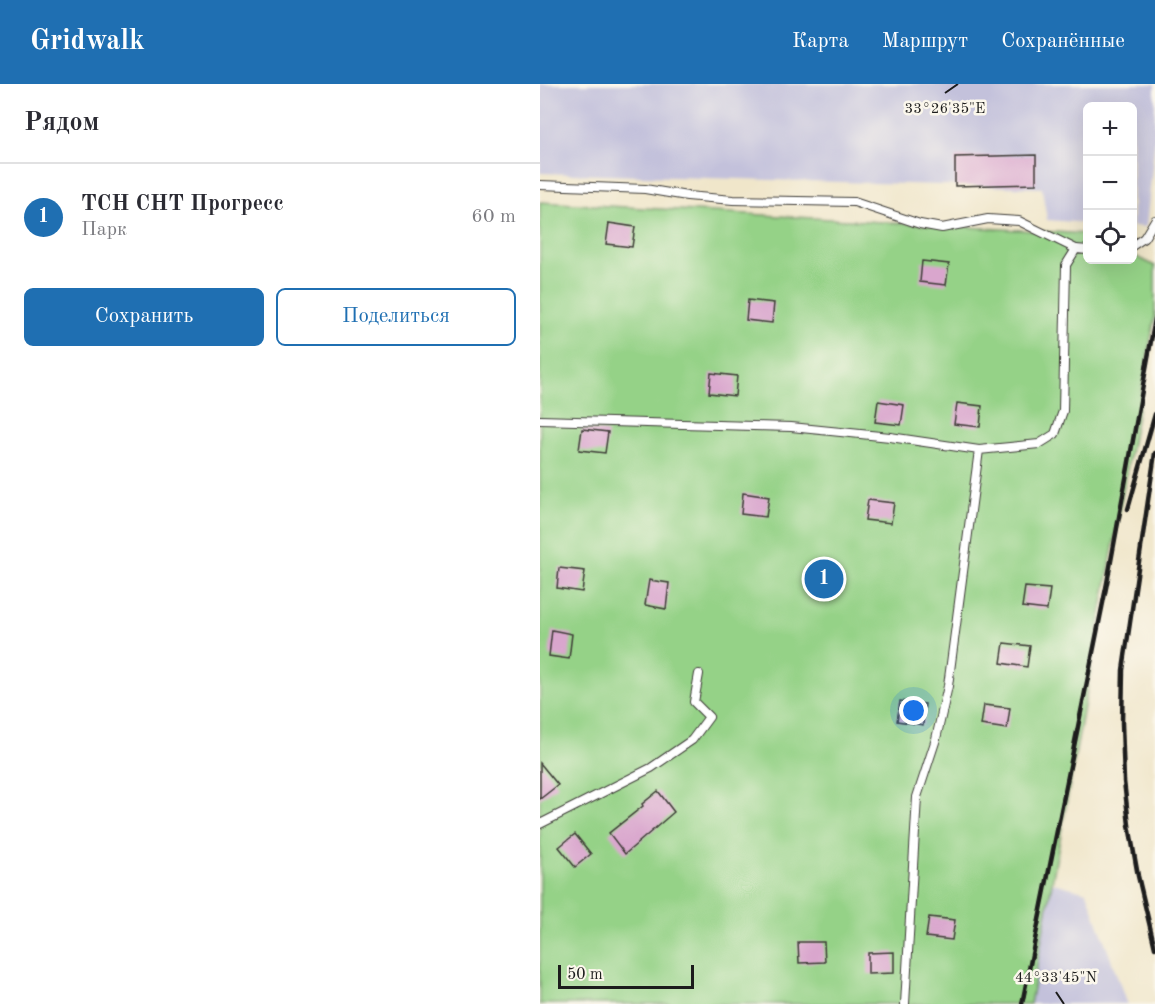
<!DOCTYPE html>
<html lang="ru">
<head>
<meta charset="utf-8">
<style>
  body { margin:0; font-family:"Old Standard TT",serif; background:#f2f2f3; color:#2b2b33 }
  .controls { position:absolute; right:18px; top:18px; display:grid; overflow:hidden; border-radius:9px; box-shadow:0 6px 24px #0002 }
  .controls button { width:54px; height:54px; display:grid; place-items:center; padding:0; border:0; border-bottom:2px solid #e1e1e2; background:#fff; color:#2b2b33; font:30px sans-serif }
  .scale { position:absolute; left:18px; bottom:15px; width:136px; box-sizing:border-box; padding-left:6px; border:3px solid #1c1c1c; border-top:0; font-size:16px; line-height:21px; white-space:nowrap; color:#1c1c1c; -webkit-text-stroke:4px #fbf7ec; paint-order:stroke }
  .you { position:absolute; left:374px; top:627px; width:21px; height:21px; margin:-15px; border:4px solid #fff; border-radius:50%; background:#1a73e8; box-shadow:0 0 0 9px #1a73e833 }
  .badge { display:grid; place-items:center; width:39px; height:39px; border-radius:50%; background:#1f6fb2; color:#fff; font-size:20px; font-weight:700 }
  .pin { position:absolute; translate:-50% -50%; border:3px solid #fff; box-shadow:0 2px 6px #0006 }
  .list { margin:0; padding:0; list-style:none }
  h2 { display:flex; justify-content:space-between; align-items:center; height:78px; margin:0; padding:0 24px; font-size:26px }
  h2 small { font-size:20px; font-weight:400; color:#7c7c81 }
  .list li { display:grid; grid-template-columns:39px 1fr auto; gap:18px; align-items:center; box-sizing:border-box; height:108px; padding:0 24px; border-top:2px solid #e1e1e2 }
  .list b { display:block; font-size:22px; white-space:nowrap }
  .list p { margin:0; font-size:20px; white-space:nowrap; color:#7c7c81 }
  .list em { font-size:20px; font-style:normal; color:#7c7c81 }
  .actions { display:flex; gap:12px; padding:18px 24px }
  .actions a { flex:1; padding:14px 0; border:2px solid #1f6fb2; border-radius:9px; text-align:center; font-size:21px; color:#1f6fb2 }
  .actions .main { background:#1f6fb2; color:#fff }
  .icon { flex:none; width:33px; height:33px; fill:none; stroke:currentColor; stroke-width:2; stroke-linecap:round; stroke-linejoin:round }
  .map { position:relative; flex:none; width:615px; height:920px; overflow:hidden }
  header { display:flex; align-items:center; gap:36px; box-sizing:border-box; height:84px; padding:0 30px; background:#1f6fb2; color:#fff }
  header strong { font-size:28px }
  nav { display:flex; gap:33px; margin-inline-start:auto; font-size:21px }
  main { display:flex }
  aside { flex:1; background:#fff }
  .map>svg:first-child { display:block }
  .industrial { fill:#c3c1db }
  .green { fill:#95d287; stroke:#587752; stroke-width:1.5 }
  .building { fill:#d9a6cd }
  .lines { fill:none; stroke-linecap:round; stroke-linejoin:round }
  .lane-casing { stroke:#3c3a36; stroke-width:10 }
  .lane { stroke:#fff; stroke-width:8 }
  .rail { stroke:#1c1c1c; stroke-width:4.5 }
  .ticks { fill:none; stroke:#1c1c1c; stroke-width:2 }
  .ticks-label { font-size:15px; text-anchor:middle; fill:#1c1c1c; stroke:#fbf7ec; stroke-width:5; stroke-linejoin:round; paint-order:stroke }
</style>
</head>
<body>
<header>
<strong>Gridwalk</strong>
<nav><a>Карта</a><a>Маршрут</a><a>Сохранённые</a></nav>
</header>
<main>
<aside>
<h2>Рядом<small></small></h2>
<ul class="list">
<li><span class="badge">1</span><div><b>ТСН СНТ Прогресс</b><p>Парк</p></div><em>60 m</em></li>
</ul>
<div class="actions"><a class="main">Сохранить</a><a>Поделиться</a></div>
</aside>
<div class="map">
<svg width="615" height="920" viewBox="0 0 615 920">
  <rect width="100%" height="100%" fill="#fbf7ec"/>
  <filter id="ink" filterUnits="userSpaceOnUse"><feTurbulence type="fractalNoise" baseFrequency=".0167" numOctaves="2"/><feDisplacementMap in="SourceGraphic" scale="12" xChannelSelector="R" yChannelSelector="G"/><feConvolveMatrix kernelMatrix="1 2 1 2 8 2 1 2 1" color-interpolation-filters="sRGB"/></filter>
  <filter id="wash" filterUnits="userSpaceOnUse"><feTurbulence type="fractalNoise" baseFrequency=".008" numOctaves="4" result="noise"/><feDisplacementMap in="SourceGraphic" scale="24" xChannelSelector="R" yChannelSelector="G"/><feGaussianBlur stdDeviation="1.35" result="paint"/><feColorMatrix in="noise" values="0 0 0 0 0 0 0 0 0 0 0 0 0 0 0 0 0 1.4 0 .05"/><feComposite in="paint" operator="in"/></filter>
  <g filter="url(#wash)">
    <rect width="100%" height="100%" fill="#f0e6ca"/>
    <g class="industrial">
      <path d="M0,0H615V55L606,143L593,142L592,22H548L547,139L507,136L502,104L0,89Z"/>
      <path d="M481,790L547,808L587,920H456Z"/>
    </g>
    <path class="green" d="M0,118L547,150L548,176H592L593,171L615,182V232L490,920H0Z"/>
    <g id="blocks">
      <g class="building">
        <path d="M496,71V100L415,102V73Z"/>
        <path d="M69,139L95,143L92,163L66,160Z"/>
        <path d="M382,177L409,180L406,201L380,198Z"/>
        <path d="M208,216L234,219L232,239L206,236Z"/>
        <path d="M171,289L197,292L195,312L169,309Z"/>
        <path d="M338,317L364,321L361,341L335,338Z"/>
        <path d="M417,319L442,322L440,343L414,340Z"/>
        <path d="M42,345L68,348L65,369L39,366Z"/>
        <path d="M203,409L229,413L226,433L201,430Z"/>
        <path d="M328,416L354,419L351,439L325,436Z"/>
        <path d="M19,484L45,487L42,508L17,504Z"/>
        <path d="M109,496L129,499L126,525L105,521Z"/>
        <path d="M485,503L510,505L507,526L482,523Z"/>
        <path d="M12,546L32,550L29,575L9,572Z"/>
        <path d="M464,559L490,562L487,583L461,579Z"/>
        <path d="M360,617L385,620L383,641L357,637Z"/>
        <path d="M444,621L470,624L467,645L441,641Z"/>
        <path d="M0,679L18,701L0,715Z"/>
        <path d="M118,707L134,728L85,770L69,749L103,722L102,720Z"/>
        <path d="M35,750L51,770L35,783L19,763Z"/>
        <path d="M389,833L415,836L412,856L386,853Z"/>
        <path d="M258,858H284L285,878L259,879Z"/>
        <path d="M354,868V889L328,890V869Z"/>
      </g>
    </g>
  </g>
  <g filter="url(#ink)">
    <use href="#blocks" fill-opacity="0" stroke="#3c3a36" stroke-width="1.5"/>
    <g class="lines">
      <defs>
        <g id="lane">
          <path d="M0,101L105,105L147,112L193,116L314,118L380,140L402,144L448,135L479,137L536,165"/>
          <path d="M592,162L604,154L615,136"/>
          <path d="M0,336L251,343L350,353L439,366"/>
          <path d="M0,740L111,684L152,656L169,633L154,618L159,590"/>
          <path d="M365,920L377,713L396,655L408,602L439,366L499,360L515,350L523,327L526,181L536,165L548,166"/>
        </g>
      </defs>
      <use href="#lane" class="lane-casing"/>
      <use href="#lane" class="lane"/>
      <g class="rail">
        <path d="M615,369L583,586L582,639L584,697L589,741L598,792L615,864"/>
        <path d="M588,425L615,330"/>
        <path d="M482,920L567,499L615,235"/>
      </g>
    </g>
  </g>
  <path class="ticks" d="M405,9L418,0M516,908L524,920"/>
  <g class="ticks-label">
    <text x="405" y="29">33°26'35"E</text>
    <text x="516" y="898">44°33'45"N</text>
  </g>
</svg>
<div class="controls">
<button>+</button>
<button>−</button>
<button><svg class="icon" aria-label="locate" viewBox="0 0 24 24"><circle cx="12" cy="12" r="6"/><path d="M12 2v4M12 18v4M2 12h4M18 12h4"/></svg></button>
</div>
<div class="scale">50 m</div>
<div class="you"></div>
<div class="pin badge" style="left:284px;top:495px">1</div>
</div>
</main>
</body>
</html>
